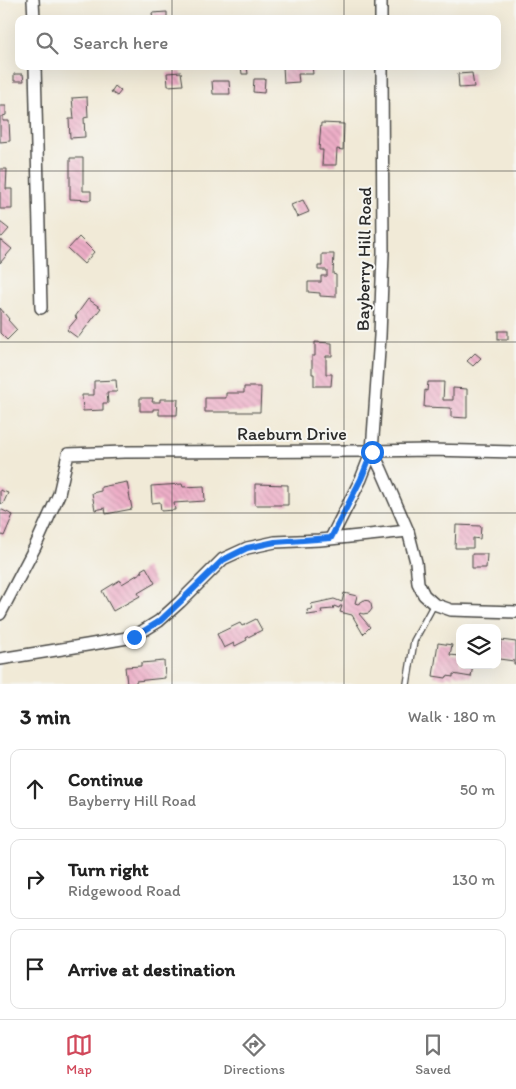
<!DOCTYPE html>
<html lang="en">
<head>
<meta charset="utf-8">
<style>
  body { margin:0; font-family:Itim,sans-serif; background:#f6f6f6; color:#222 }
  .controls { position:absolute; right:15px; bottom:15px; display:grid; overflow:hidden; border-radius:10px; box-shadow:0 5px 20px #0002 }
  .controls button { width:45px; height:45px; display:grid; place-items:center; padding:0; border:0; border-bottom:1px solid #e0e0e0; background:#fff; color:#222; font:25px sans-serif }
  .stop { position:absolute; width:15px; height:15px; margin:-11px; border:4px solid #1a73e8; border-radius:50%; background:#fff }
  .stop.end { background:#1a73e8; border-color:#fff; box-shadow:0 1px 5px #0008 }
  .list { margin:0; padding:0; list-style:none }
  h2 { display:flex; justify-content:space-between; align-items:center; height:65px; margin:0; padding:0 20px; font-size:21px }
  h2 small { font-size:16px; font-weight:400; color:#767676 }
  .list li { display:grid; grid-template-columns:32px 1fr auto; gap:15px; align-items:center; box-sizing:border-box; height:80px; margin:0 10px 10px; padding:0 10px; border:1px solid #e0e0e0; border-radius:10px }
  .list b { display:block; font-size:19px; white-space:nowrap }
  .list p { margin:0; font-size:16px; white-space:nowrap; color:#767676 }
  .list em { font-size:16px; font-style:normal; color:#767676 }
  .icon { flex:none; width:28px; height:28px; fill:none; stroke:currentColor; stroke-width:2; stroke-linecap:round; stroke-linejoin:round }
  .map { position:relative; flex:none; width:516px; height:684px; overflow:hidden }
  .search { position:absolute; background:#fff; box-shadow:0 5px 20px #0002; left:15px; right:15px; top:15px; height:55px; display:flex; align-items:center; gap:12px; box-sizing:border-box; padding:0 18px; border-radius:10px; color:#767676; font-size:19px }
  .sheet { height:335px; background:#fff }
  nav { display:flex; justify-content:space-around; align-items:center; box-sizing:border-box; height:70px; border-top:1px solid #e0e0e0; background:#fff; font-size:14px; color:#767676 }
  nav a { display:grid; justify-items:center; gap:2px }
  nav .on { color:#d1495b }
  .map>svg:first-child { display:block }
  .building { fill:url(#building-back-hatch) }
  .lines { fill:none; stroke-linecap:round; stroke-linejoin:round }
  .lane-casing { stroke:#494845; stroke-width:8 }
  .street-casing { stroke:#494845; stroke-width:14 }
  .lane { stroke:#fff; stroke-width:5.5 }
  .street { stroke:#fff; stroke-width:11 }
  .route { stroke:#1a73e8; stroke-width:6 }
  .grid { fill:none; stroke:#2b2b2b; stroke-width:1; stroke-opacity:0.55 }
  .labels { text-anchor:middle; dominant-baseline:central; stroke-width:4; stroke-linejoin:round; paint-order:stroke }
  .street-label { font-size:18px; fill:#2b2b2b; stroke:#f6f6f2 }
</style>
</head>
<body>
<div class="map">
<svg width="516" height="684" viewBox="0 0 516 684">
  <defs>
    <pattern id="building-back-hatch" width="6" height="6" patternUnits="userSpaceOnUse" patternTransform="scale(1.25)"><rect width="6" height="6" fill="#edaec7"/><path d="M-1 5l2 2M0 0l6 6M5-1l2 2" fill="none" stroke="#cb96ab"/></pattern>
  </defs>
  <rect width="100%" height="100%" fill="#f6f6f2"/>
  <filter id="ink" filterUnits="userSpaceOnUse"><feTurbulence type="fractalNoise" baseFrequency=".02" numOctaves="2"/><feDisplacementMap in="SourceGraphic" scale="10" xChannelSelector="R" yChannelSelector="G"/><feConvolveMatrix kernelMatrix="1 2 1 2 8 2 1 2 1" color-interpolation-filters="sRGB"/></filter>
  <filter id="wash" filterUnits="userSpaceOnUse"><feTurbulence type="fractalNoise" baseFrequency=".0096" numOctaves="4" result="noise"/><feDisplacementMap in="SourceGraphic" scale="20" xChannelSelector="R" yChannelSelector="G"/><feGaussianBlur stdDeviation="1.12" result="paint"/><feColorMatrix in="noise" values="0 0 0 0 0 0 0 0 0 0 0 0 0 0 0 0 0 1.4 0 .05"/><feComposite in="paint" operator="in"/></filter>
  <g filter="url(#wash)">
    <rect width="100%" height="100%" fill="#f1ead7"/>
    <g id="blocks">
      <g class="building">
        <path d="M167,12V19H153L152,13Z"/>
        <path d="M241,66H247L248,74H242Z"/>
        <path d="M283,66H312L313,74H298L299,82L284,83Z"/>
        <path d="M181,72L183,85L168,86L167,73Z"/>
        <path d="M472,73L474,87L459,88L458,74Z"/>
        <path d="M14,74H23L24,81H14Z"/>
        <path d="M254,79H265L264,93L253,92Z"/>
        <path d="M212,81H229L230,94H213Z"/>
        <path d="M115,86L121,91L117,96L111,92Z"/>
        <path d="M87,97L88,117L84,118L85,137L70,138L69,119H74L72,98Z"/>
        <path d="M0,106H6V115L3,116V121H9L10,141L0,142Z"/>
        <path d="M321,123L344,124L343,150L337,149L336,165H322L323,150H319Z"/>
        <path d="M70,158H83V191H91V200L70,199Z"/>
        <path d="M0,169H7L6,189H12V209H0Z"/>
        <path d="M303,200L309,212L297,217L291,205Z"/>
        <path d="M0,222L9,229L2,237L0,236Z"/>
        <path d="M79,237L94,252L84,264L68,249Z"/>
        <path d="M1,240L12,249L0,263V241Z"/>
        <path d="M322,254H334L333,274L336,275V297L320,296V293L308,292V282H321V276H327V270H318V266H322Z"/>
        <path d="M88,299L101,308L78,338L67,330L77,318L75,317Z"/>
        <path d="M0,308L9,319L8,320L17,330L7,340L0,333Z"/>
        <rect x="498" y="331" width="10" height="8"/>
        <path d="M315,342L332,343V356H326V374H332L331,386H314V374H312V356H315Z"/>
        <path d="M475,353L481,358L473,366L467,361Z"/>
        <path d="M116,380L117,392H107L108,403H103V410L83,411L82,395H94V381Z"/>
        <path d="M428,382H444L443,400H453V388L467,389V418L451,417V408L424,407L425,390L427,391Z"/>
        <path d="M244,387H261L260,412H205V398H226V393H244Z"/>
        <path d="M140,398H153L152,402H160V399H178L177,415H159V409H153V411H140Z"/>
        <path d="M127,482L132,509L106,514L105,508L95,510L92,493L101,491V487Z"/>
        <path d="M182,484L183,487L204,486L205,501L174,503L175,510L161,511L160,502L152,503L151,486Z"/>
        <path d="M255,484L288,485V505H255Z"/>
        <path d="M0,490L8,493L3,504L0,503Z"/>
        <path d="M0,509L13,515L4,536L0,534Z"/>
        <path d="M456,525L481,526L480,539L473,538V548H455Z"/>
        <path d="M472,554H487L486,568H472Z"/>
        <path d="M146,567L155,583L138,593L140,596L113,611L102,591L120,580L122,584L142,572L141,570Z"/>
        <path d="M344,593L357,596L355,603L358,604L364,600L369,601L371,604L372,609L369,613L363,614L361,613L359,614L370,627L363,634L352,615L340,612L342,606H340L339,608L334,606L333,609L321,610L322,613L308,615L307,610L313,609L311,604L334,599L342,602Z"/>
        <path d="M256,619L262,630L246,638L247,640L235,646L234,643L224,648L217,634L240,623L242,626Z"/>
        <path d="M501,640L516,642V664H514V661L499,659Z"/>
        <path d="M438,643L452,645L450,655L460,656V665H473L471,677L453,674V677L447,676L446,678L433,676Z"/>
        <path d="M164,661L165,678L136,681V684H127L125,667L141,666V663Z"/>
      </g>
    </g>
  </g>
  <g filter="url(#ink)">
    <use href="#blocks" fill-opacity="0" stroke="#494845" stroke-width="1"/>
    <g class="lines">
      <defs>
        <path id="lane" d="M407,684L414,641L434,604"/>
        <g id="street">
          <path d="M33,0L34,19"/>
          <path d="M381,0V19"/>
          <path d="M35,66L41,308"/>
          <path d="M382,66L383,253L380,336L372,451L381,469L408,531L416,562L418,583L424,595L434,604L451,610L516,612"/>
          <path d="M331,538L361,479L372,451"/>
          <path d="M0,614L35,547L59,494L68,454L124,452L372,451L429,450L516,452"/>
          <path d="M0,659L87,645L133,637L159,621L180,602L223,559L247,548L275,542L320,540L408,531"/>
        </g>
      </defs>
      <use href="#lane" class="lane-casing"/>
      <use href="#street" class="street-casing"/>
      <use href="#lane" class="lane"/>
      <use href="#street" class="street"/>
    </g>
  </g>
  <g class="lines" filter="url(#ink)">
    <path class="route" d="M134,637L160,621L180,602L223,560L247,548L275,542L331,538L361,479L372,452"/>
  </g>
  <path class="grid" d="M172,0V19M344,0V19M172,66V684M344,66V684M0,171H516M0,342H516M0,513H516"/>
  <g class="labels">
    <g class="street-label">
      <text transform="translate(364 259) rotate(-89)">Bayberry Hill Road</text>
      <text x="292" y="434">Raeburn Drive</text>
    </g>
  </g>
</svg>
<div class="controls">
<button><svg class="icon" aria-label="layers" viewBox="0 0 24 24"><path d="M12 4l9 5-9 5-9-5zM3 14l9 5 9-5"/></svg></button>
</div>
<div class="stop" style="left:372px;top:452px"></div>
<div class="stop end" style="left:134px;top:637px"></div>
<div class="search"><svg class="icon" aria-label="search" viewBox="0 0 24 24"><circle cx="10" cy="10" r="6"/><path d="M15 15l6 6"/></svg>Search here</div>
</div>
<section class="sheet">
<h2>3 min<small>Walk · 180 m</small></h2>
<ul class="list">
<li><svg class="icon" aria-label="ahead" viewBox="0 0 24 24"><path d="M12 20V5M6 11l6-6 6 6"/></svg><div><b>Continue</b><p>Bayberry Hill Road</p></div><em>50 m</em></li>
<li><svg class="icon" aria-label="right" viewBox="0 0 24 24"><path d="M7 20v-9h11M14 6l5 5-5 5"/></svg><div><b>Turn right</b><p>Ridgewood Road</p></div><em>130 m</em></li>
<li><svg class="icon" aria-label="arrive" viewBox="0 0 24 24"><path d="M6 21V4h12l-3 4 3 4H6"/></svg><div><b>Arrive at destination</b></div></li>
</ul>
</section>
<nav>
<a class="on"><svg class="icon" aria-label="map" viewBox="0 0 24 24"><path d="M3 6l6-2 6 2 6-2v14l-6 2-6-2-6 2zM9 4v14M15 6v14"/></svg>Map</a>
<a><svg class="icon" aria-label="directions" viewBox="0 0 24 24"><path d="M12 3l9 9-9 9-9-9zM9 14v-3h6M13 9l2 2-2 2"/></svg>Directions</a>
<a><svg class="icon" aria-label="saved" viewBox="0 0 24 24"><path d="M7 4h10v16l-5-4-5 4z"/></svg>Saved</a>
</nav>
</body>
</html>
